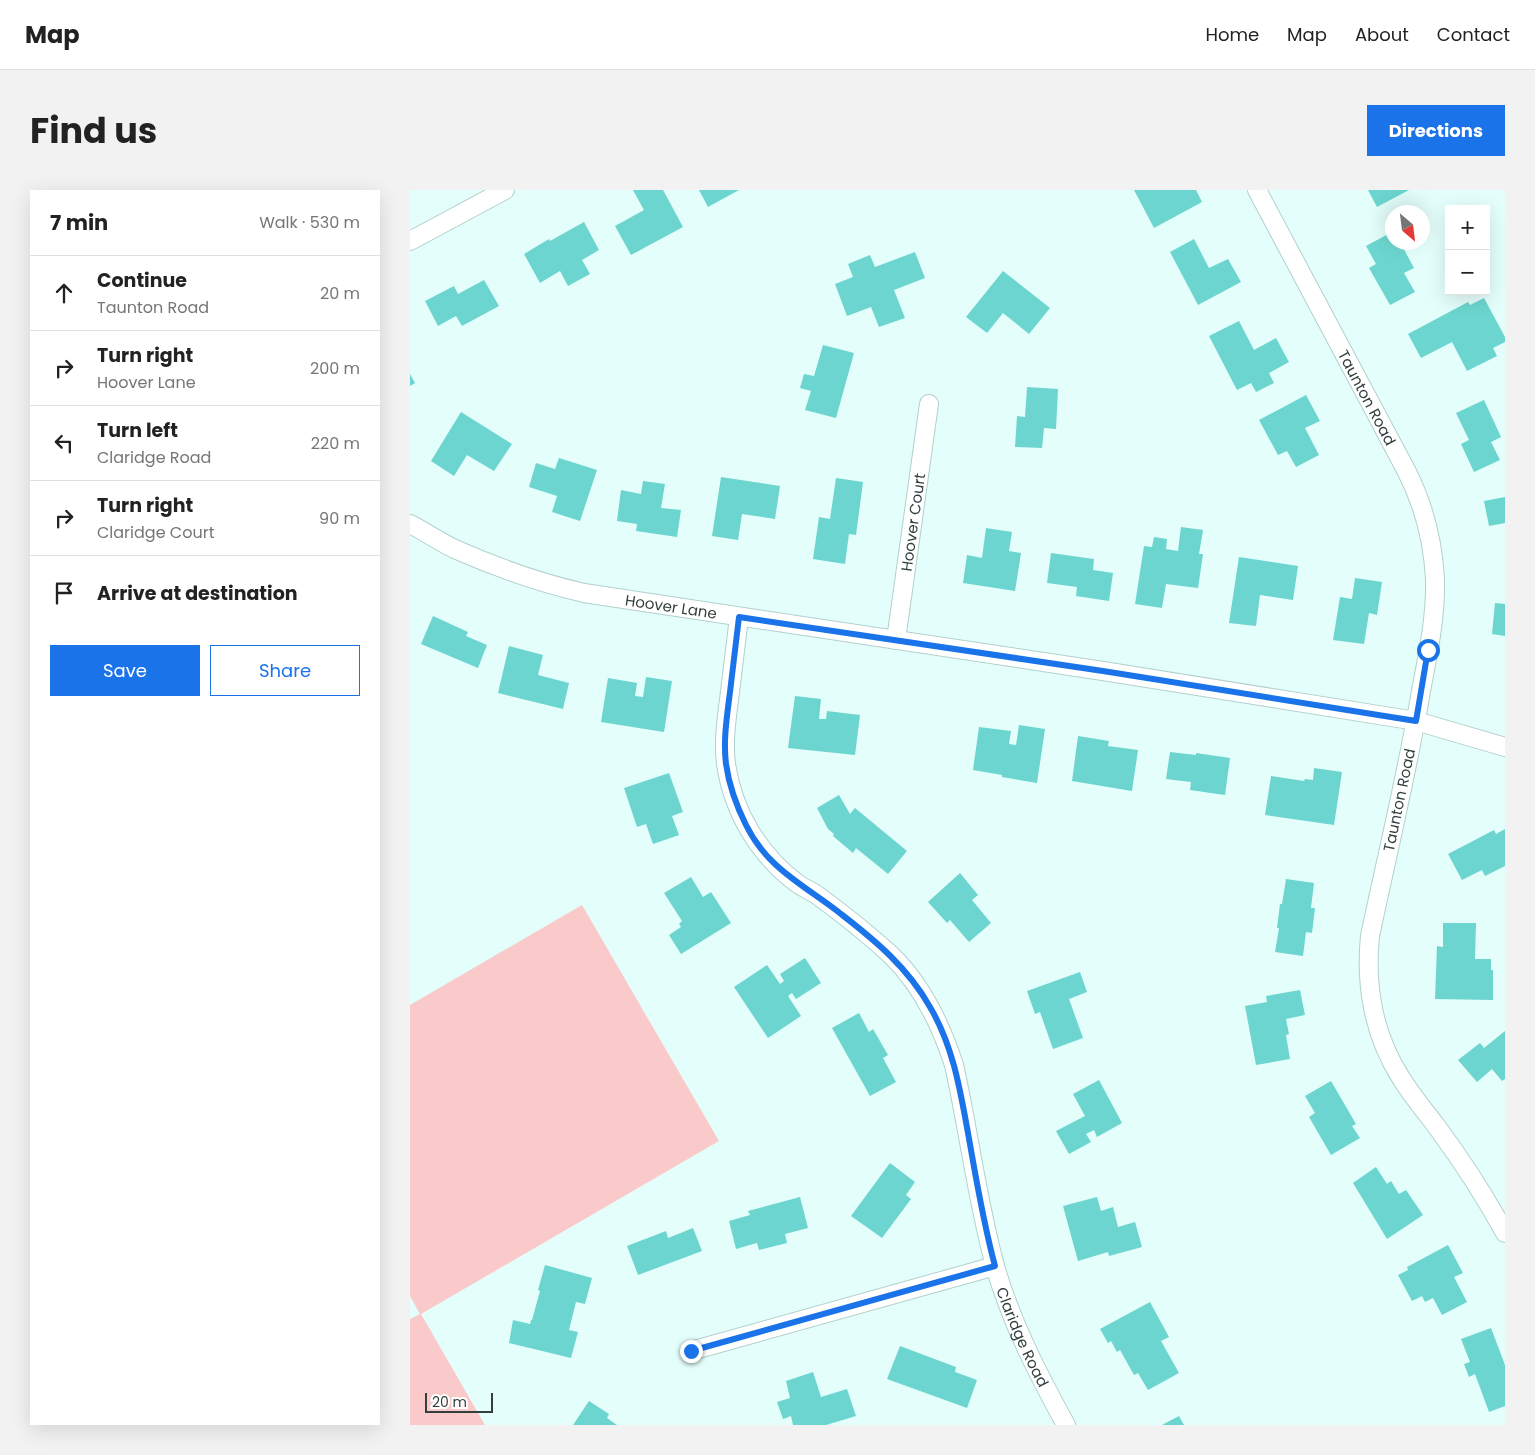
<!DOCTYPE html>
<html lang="en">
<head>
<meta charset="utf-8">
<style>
  body { margin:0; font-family:Poppins,sans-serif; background:#f2f2f2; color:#222 }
  .controls { position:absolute; right:15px; top:15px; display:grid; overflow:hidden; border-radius:0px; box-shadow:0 5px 20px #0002 }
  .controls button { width:45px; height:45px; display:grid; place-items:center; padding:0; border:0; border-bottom:1px solid #e0e0e0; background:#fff; color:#222; font:25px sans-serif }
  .compass { position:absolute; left:975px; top:15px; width:45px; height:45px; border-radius:50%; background:#fff; box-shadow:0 5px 20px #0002; rotate:152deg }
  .scale { position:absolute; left:15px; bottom:12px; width:68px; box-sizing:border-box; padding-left:5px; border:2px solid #323f3e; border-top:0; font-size:14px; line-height:18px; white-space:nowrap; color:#323f3e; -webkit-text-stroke:4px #fff; paint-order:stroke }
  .stop { position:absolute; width:15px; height:15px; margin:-11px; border:4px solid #1a73e8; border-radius:50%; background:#fff }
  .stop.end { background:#1a73e8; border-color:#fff; box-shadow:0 1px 5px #0008 }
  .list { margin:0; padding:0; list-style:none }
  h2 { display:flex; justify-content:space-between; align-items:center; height:65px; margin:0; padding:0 20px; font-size:21px }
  h2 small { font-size:16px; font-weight:400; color:#767676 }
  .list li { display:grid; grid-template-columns:32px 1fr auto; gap:15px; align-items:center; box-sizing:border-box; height:75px; padding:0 20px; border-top:1px solid #e0e0e0 }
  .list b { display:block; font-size:19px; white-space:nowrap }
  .list p { margin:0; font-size:16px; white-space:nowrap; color:#767676 }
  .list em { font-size:16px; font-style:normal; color:#767676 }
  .actions { display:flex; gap:10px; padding:15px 20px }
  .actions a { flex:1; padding:11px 0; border:1px solid #1a73e8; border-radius:0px; text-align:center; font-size:18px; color:#1a73e8 }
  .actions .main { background:#1a73e8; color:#fff }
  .icon { flex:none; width:28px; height:28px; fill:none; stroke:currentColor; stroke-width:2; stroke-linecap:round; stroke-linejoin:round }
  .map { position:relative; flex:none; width:1095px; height:1235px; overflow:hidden; border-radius:0px }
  header { display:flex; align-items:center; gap:30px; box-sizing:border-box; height:70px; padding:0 25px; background:#fff; border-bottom:1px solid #e0e0e0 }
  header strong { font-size:24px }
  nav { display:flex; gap:28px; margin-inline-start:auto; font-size:18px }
  .intro { display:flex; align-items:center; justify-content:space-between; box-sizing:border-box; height:120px; padding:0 30px }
  h1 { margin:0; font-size:35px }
  .button { padding:12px 22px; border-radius:0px; background:#1a73e8; color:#fff; font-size:18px; font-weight:700 }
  main { display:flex; gap:30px; padding:0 30px }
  aside { flex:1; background:#fff; border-radius:0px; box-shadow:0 5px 20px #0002 }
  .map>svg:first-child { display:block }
  .green { fill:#facaca }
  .building { fill:#6cd5cf }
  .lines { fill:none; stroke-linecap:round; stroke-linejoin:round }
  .street-casing { stroke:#b1d1ce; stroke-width:20 }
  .street { stroke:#fff; stroke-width:18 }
  .route { stroke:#1a73e8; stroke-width:6 }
  .labels { text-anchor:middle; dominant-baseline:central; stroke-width:4; stroke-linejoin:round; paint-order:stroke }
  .street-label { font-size:15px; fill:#323f3e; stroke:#fff }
</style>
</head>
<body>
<header>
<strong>Map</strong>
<nav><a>Home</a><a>Map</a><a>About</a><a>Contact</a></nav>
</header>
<div class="intro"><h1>Find us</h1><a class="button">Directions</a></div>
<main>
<aside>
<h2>7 min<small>Walk · 530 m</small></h2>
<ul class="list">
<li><svg class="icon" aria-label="ahead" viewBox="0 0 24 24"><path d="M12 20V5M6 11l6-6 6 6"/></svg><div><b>Continue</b><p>Taunton Road</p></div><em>20 m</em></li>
<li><svg class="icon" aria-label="right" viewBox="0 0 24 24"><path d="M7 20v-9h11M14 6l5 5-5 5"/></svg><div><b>Turn right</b><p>Hoover Lane</p></div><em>200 m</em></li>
<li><svg class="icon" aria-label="left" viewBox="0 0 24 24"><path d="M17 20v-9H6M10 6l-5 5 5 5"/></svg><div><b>Turn left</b><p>Claridge Road</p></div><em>220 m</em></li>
<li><svg class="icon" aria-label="right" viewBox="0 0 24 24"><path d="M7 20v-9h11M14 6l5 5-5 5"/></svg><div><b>Turn right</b><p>Claridge Court</p></div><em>90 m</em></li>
<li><svg class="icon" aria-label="arrive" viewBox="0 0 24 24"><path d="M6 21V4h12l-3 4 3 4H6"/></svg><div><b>Arrive at destination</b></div></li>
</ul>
<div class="actions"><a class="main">Save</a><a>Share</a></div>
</aside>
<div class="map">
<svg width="1095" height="1235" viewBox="0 0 1095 1235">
  <rect width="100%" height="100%" fill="#e3fefb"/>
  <path class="green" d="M172,715L309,951L11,1124L75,1235H0V1129L10,1124L0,1106V815Z"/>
  <g class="building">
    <path d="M223,0H253L273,37L221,65L205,36L234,20Z"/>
    <path d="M289,0H329L298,17Z"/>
    <path d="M724,0H786L792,12L744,38Z"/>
    <path d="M958,0H999L967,17Z"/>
    <path d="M174,32L189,60L172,70L180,84L158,96L150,81L130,93L114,64L139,49L140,51Z"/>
    <path d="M982,42V52H990L1004,78L994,83L1005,102L980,115L959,78L966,74L956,56Z"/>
    <path d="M784,49L799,78L818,69L831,92L788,115L760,62Z"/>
    <path d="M505,62L515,88L484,100L495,128L469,137L461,117L437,126L425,94L443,87L438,74L460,65L465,77Z"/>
    <path d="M593,81L640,118L619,144L593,123L577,143L556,127Z"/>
    <path d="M74,90L89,116L52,136L46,126L28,136L15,111L44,96L48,104Z"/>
    <path d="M1074,108L1095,147V152L1083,158L1087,166L1057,181L1042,152L1011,168L998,144L1058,112L1060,115Z"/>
    <path d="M829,131L844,160L866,148L879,172L859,183L864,193L846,202L841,193L827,200L799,146Z"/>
    <path d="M413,155L444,163L426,228L395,220L401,201L390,198L394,184L404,186Z"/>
    <path d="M0,184L5,193L0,196Z"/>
    <path d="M617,197L648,199L646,239L634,238L632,258L605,257L607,226L615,227Z"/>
    <path d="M896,205L910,231L895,238L909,265L886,277L877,261L868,265L849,230Z"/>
    <path d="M1074,210L1091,247L1081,252L1090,270L1064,282L1051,254L1059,250L1046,223Z"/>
    <path d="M51,222L102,254L84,281L57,265L44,286L21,271Z"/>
    <path d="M149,268L187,280L170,331L142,322L147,306L119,297L126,273L145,279Z"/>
    <path d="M311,287L370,296L365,329L332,324L328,350L302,346Z"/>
    <path d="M426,288L453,292L446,345L439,344L435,374L403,369L409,327L420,329Z"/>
    <path d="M233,291L255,294L251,318L271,320L267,347L226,341L227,334L207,331L211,300L231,304Z"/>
    <path d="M1095,307V333L1079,336L1074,311Z"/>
    <path d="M771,337L793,340L789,364H793L788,398L756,394L752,418L725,414L734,356L742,357L744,347L757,349L756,359L768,361Z"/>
    <path d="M576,338L602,342L599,361L611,363L605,401L553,393L557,365L572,368Z"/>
    <path d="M641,363L684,369L683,380L703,383L699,411L666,406L667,397L637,393Z"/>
    <path d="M829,367L888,376L883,410L850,405L846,436L819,433Z"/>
    <path d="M945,388L972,392L967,425L959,423L954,454L923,450L930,407L942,409Z"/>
    <path d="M1085,413L1095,414V446L1082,444Z"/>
    <path d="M23,426L58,442L56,446L77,455L68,478L11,454Z"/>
    <path d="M99,456L133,465L128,485L159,493L153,519L88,503Z"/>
    <path d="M236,487L262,491L254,542L191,532L198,488L227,493L225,506L233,507Z"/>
    <path d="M385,506L411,509L409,529H416L417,521L450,525L445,565L378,558Z"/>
    <path d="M609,535L635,539L627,593L592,587V585L563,580L569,537L601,541L599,554L606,555Z"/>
    <path d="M668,546L699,551L698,556L728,560L722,601L662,591Z"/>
    <path d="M760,562L786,565V563L820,568L815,605L780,600L781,592L756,589Z"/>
    <path d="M904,578L932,582L924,635L855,625L861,586L894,591L895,589L903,590Z"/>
    <path d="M259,583L273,622L262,626L269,645L243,654L236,634L227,637L214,598Z"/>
    <path d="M429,605L440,624L445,618L497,661L478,684L446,658L443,663L423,646L424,644L418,639L407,618Z"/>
    <path d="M1095,639V676L1075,686L1072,680L1052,690L1038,664L1084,640L1086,644Z"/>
    <path d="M550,683L568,705L562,710L581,733L559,752L540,730L537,733L518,712Z"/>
    <path d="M281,687L293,707L301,702L321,733L271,764L259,745L271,737L269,734L272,731L254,703Z"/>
    <path d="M876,689L904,693L901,718H905L902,743L896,742L893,766L865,762L869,738H867L870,714H872Z"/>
    <path d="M1033,733H1066L1065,769H1081V780H1083V810L1025,809L1027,756L1033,757Z"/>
    <path d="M395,768L411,793L386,809L382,803L378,806L391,826L358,848L324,797L357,775L370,794L374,791L370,784Z"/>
    <path d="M670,782L677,802L659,809L673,848L643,859L630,822L625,824L617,801Z"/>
    <path d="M890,800L895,825L876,829L879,844L876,845L880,869L846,875L835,816L857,812L856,806Z"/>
    <path d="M449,823L459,842L463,839L478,865L473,868L486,892L460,906L422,838Z"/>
    <path d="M1095,841V889L1092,891L1082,879L1067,892L1048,870L1070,853L1074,858Z"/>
    <path d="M689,890L712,933L687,947L684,940L676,944L681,952L659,964L646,941L675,926L663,904Z"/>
    <path d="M921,891L946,934L942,936L950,948L921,965L899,927L905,923L895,906Z"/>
    <path d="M480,973L505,992L496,1005L501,1009L472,1048L441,1026Z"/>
    <path d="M966,977L977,994L981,991L989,1004L996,1000L1013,1025L977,1049L943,993Z"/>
    <path d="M390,1007L398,1038L375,1044L377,1053L349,1060L347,1053L326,1059L319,1031L340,1025L338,1021Z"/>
    <path d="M687,1007L691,1021L703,1017L708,1037L725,1032L732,1057L699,1066L698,1062L668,1071L653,1016Z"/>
    <path d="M283,1038L292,1061L228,1085L217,1056L256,1041L258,1048Z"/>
    <path d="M1038,1055L1053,1083L1044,1087L1057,1112L1032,1125L1023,1108L1015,1112L1012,1106L1002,1111L988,1085L998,1080L997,1077Z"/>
    <path d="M135,1075L182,1088L175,1114L166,1112L159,1140L168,1142L161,1168L99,1153L103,1130L120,1134L121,1130H122L130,1101L128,1100Z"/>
    <path d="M740,1112L759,1147L751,1151L769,1183L738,1200L728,1183L724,1185L710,1160L707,1162L701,1151L698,1153L690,1139Z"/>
    <path d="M1081,1138L1095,1175V1216L1079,1222L1065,1184L1059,1187L1054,1174L1060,1172L1051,1149Z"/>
    <path d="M490,1156L546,1177L545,1182L567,1190L557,1218L477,1189Z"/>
    <path d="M403,1182L411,1207L437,1199L446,1226L416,1235H383L381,1226L373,1229L367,1212L380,1208L376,1191Z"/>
    <path d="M179,1211L199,1224L197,1228L207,1235H163Z"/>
    <path d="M769,1226L774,1235H752Z"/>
  </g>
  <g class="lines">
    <defs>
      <g id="street">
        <path id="s1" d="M847,0L996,280C1013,313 1023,351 1025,389C1026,427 1018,464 1011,501C997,584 977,665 960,746C955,796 964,846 991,888C1002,906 1015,921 1027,937C1052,971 1075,1006 1095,1043"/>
        <path d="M0,51L95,0"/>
        <path id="s2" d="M0,334C16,342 31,353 47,360C88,378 130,393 174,403L693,481L1006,531L1095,557"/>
        <path id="s3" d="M329,427C326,452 323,477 320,502C317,526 313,550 316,574C323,622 349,665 388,694C394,698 401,701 407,705C433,724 458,744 481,765C512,795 531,835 544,875C559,942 567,1010 585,1076C601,1132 628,1184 656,1235"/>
        <path id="s4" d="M486,450L519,214"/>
        <path d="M281,1161L585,1076"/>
      </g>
    </defs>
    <use href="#street" class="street-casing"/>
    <use href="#street" class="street"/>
  </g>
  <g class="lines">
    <path class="route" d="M281,1161L585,1076C573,1032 566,988 558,943C550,899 543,856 520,817C498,778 466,751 431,724C410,707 385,693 365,674C353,663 343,649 336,635C326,615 319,595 316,574C313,550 317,526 320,502C323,477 326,452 329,427L693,481L1006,531L1018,460"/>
  </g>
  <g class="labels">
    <g class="street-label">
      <text stroke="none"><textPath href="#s1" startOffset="235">Taunton Road</textPath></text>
      <text stroke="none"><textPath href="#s4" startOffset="119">Hoover Court</textPath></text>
      <text stroke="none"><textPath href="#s2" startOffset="276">Hoover Lane</textPath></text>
      <text transform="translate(989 610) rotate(-78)">Taunton Road</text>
      <text stroke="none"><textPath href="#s3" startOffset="818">Claridge Road</textPath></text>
    </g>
  </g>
</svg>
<div class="controls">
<button>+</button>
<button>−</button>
</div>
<svg class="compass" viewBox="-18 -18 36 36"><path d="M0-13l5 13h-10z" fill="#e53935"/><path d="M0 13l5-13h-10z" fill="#767676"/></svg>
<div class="scale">20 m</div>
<div class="stop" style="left:1018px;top:460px"></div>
<div class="stop end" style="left:281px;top:1161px"></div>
</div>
</main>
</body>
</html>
